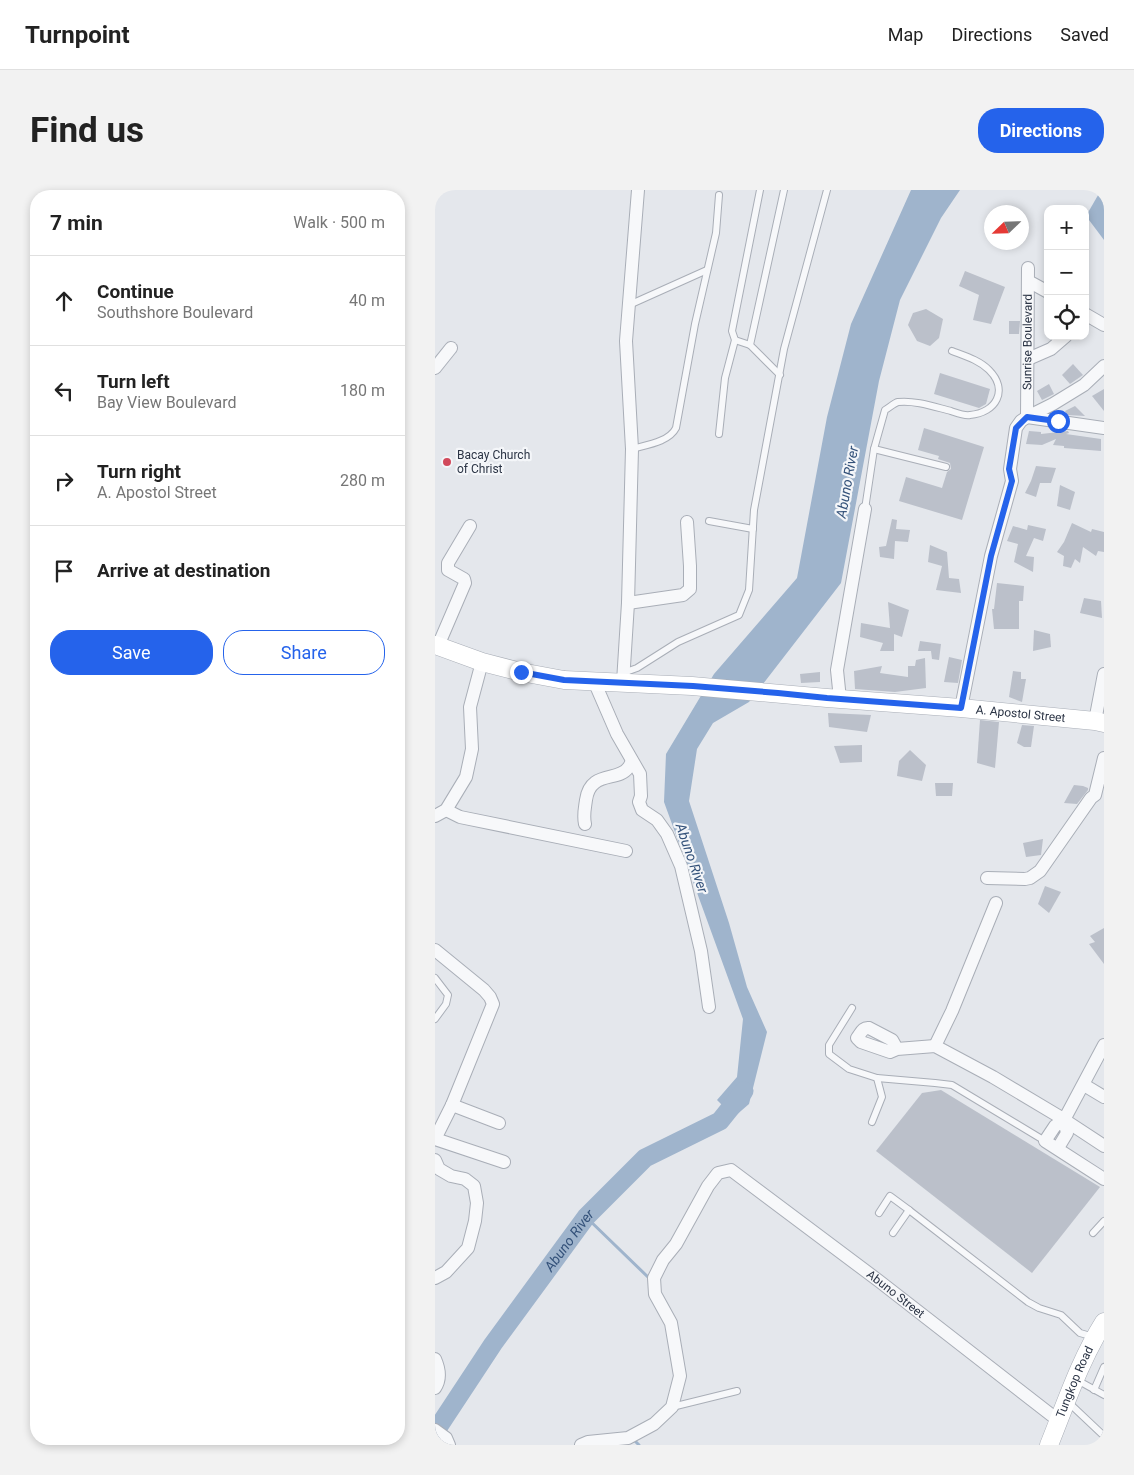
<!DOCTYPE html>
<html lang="en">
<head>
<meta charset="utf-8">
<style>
  body { margin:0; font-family:Roboto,sans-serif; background:#f2f2f2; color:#222 }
  .controls { position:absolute; right:15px; top:15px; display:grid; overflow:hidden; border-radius:10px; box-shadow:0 2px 8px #0003 }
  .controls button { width:45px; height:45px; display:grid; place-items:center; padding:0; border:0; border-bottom:1px solid #e0e0e0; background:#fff; color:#222; font:25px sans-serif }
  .compass { position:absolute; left:549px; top:15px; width:45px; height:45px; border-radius:50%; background:#fff; box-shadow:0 2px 8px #0003; rotate:247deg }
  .stop { position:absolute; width:15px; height:15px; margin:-11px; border:4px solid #2563eb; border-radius:50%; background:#fff }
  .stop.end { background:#2563eb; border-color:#fff; box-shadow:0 1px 5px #0008 }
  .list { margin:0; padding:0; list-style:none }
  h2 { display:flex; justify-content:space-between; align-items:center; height:65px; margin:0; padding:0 20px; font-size:21px }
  h2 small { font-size:16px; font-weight:400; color:#767676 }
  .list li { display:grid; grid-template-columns:32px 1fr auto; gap:15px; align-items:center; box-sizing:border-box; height:90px; padding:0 20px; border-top:1px solid #e0e0e0 }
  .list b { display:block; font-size:19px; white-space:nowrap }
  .list p { margin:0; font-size:16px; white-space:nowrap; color:#767676 }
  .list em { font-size:16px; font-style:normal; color:#767676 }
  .actions { display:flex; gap:10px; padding:15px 20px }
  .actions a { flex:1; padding:11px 0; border:1px solid #2563eb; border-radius:20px; text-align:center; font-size:18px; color:#2563eb }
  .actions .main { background:#2563eb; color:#fff }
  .icon { flex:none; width:28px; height:28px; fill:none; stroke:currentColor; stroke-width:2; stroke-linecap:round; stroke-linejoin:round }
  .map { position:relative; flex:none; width:669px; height:1255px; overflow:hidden; border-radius:20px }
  header { display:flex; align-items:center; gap:30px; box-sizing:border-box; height:70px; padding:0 25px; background:#fff; border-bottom:1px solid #e0e0e0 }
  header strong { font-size:24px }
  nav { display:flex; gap:28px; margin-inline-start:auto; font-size:18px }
  .intro { display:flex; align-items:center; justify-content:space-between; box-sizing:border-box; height:120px; padding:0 30px }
  h1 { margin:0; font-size:35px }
  .button { padding:12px 22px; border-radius:20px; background:#2563eb; color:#fff; font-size:18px; font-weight:700 }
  main { display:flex; gap:30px; padding:0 30px }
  aside { flex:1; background:#fff; border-radius:20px; box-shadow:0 2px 8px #0003 }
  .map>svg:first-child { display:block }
  .water { fill:#9fb4cc }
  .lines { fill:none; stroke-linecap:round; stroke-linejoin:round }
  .stream { stroke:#9fb4cc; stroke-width:3 }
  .river { stroke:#9fb4cc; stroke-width:19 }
  .building { fill:#bbc0ca }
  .lane-casing { stroke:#a9aeb7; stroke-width:8 }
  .street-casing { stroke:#a9aeb7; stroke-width:14 }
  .secondary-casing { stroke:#a9aeb7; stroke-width:19 }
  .lane { stroke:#f7f8fa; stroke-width:6 }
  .street { stroke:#f7f8fa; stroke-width:12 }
  .secondary { stroke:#fff; stroke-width:18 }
  .route { stroke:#2563eb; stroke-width:6 }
  .poi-dot { fill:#d1495b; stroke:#f4f6f9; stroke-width:2 }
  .labels { text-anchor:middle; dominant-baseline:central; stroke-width:4.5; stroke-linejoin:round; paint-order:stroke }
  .street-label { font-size:12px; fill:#2b3445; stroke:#f4f6f9 }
  .poi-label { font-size:12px; fill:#2b3445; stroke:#f4f6f9; text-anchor:start }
  .water-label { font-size:14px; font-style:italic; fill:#34527a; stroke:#f4f6f9 }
</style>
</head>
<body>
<header>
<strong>Turnpoint</strong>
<nav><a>Map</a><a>Directions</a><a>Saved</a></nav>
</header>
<div class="intro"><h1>Find us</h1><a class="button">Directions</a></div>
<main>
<aside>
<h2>7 min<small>Walk · 500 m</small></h2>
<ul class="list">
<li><svg class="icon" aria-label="ahead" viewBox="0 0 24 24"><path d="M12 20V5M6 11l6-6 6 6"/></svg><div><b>Continue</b><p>Southshore Boulevard</p></div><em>40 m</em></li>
<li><svg class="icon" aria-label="left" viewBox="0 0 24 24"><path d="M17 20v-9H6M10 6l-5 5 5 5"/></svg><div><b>Turn left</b><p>Bay View Boulevard</p></div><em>180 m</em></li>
<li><svg class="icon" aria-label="right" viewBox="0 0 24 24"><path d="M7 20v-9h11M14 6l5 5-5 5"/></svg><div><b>Turn right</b><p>A. Apostol Street</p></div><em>280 m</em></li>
<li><svg class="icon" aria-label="arrive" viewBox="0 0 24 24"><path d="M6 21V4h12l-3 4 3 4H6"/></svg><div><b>Arrive at destination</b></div></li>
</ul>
<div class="actions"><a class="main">Save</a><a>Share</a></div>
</aside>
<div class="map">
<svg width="669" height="1255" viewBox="0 0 669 1255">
  <rect width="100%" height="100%" fill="#e4e7ec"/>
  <g class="water">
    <path d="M476,0H525L506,28L465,110L444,191L406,393L314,512L278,533L262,559L254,611L294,733L312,797L332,842L314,914L299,927L282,910L302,887L308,829L229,612L231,564L279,484L362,388L392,227L416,134Z"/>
    <path d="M666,0H669V50L651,26Z"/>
  </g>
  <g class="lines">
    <g class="stream">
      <path d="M151,1027L215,1089V1091"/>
      <path d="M201,1248L199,1250L204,1255"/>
    </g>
    <path class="river" id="s1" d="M0,1242L58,1154L151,1027L210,968L285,931L309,901"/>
  </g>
  <g class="building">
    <path d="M530,81L570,97L556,134L538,130L544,105L524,96Z"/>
    <path d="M491,119L508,129L504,148L495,156L482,151L473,135L478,123Z"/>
    <path d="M574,131H585L584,144H574Z"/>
    <path d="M638,174L648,185L635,194L627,185Z"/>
    <path d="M505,183L555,199L551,214L544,218L499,204Z"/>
    <path d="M614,194L619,204L607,210L602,201Z"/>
    <path d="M669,199V221L657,206Z"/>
    <path d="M640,216L650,226L632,225L630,221Z"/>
    <path d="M489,238L549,257L527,330L464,311L471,287L507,298L512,282L516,279L515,273L503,269L504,266L483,260Z"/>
    <path d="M594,241L606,242V244L633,241L634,243L631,244L666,249V261L629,258V256L618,255L621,249L607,255L591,254Z"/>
    <path d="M601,276L621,278L616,293H605L601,307L590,303L596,291Z"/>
    <path d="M625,295L640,302L635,320L622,316Z"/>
    <path d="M457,329L462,330L461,339L475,340L473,352L460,351L459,369L445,367L444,357L451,356Z"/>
    <path d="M637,333L656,342L657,339L669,342V362L663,361L661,366L648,357L645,373L640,369L636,378L628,376L629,366L622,362L629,352Z"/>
    <path d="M593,335L611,339L608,351L599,348L591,366L599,367L598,382L579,372L583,354L572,351L578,336L592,340Z"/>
    <path d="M495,355L512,362L514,388L524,389L526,403L501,400L507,376L493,372Z"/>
    <path d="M562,393L589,396L588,411H584V439H559L557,419H559Z"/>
    <path d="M649,408L666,411L667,428L645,423Z"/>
    <path d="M453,412L474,420L467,447L459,444V461H445L448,453L425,447L426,433L455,438Z"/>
    <path d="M599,440L615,444L616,457L598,461Z"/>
    <path d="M485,451L506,454L504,470L497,469L496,461H483Z"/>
    <path d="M514,467L527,470L523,493L509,492Z"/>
    <path d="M490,468L491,498L460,502L420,499L419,481L447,476L445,483L473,487V476H480L481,470Z"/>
    <path d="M578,481L586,482V489H591L587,512L574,507Z"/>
    <path d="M385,482V492L366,493L365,484Z"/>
    <path d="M393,523L436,525L432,542L394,537Z"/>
    <path d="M545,530L564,532L560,578L542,573Z"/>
    <path d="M587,535L599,536L596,557H589L582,553Z"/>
    <path d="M427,555V572L405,573L399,556Z"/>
    <path d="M475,560L491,575L487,591L462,586L464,571Z"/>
    <path d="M500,593H518L517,606H501Z"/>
    <path d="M639,595L648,596L653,598V600L642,614L629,613Z"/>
    <path d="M608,649L606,665L591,667L588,653Z"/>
    <path d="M610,696L626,702L614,723L603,714Z"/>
    <path d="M669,738V774L654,754L660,752L655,746Z"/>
    <path d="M506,900L665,997L597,1083L441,961L487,903Z"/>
  </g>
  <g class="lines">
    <defs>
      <g id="lane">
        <path d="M194,115L272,80"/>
        <path d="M315,155L300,150L297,141L325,0"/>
        <path d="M345,185L315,155L349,0"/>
        <path d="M284,244L290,188L300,150"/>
        <path d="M197,259C211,255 234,252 241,238L260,134L281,43L284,5"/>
        <path d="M439,259L511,277"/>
        <path d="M430,319L439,259L450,220C454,218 459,213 463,212C480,210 500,217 516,221C522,223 529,226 535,225C561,223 574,200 554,180C544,170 530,166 517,161"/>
        <path d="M274,331L318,339"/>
        <path d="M188,483L202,478L243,452L304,425L314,400L319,320L349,159L392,0"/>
        <path d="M0,788L13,805L11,814L0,829"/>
        <path d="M417,818L394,855V864L414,879L442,888L500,893L517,895L610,951"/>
        <path d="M437,932L447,907L442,888"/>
        <path d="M444,1023L455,1006L474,1020"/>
        <path d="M458,1043L474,1020L593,1112L604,1118L626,1125L645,1143L659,1147"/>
        <path d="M658,1043L669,1031"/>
        <path d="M642,1190L669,1205"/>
        <path d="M659,1200L669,1177"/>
        <path d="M633,1212L669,1246"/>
        <path d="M237,1217L302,1201"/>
      </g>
      <g id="street">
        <path d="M593,91L613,102"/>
        <path d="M650,124L669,135"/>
        <path d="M593,169L616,159L631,146"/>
        <path d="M0,178L16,158"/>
        <path id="s2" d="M592,227L593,78"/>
        <path d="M592,227L669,238"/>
        <path d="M193,413L248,405L255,399V376L252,332"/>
        <path d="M3,456L30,393L29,389L13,380V373L35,336"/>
        <path d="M159,491L182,544L205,584L206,606L204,612L207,620L222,630L232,644L246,676L266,761L274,817"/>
        <path d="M188,492L193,413L197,259L191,151L203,0"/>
        <path d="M405,509L402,480L430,319"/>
        <path d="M526,518L556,366L577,291L575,279L581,238L586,231L592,227L618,214L649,195L669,176"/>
        <path d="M660,531L669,484"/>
        <path d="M11,620L25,627L191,661"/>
        <path d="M0,626L11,620L31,587L37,559L35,517L47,472"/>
        <path d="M150,634C148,625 150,618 151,610C155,580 183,592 193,578C195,576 196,573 197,571"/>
        <path d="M552,688L590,689L595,688L605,681L656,608L660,605L669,568"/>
        <path d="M0,760L49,800L55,807L58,814L17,915L0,949"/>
        <path d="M500,856L517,821L561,713"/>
        <path d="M462,859L457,850L434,838C428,837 426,843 422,848L426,852L455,862L462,859L500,856L558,887L625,927L669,956"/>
        <path d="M649,895L669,907"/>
        <path d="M17,915L64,933"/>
        <path d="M629,930L669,855"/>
        <path d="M0,949L69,972"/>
        <path d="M623,958L632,943L629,930L620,936L610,951L669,989"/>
        <path d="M0,970L4,979L16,986L30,989L39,996L42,1013L40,1031L33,1058L11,1082L0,1088"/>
        <path d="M0,1169C4,1178 6,1189 0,1198"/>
        <path d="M0,1240L11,1248L14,1255"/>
        <path id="s3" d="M146,1255L153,1252L193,1248L219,1234L237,1217L245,1186L236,1133L220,1104L219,1088L228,1070L241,1054L273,996L283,983L296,980L444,1091L624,1231"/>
      </g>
      <g id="secondary">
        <path id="s4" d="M0,455L47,472L86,482L129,490L257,496L392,508L526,518L660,531L669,533"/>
        <path id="s5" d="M614,1255C631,1213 645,1170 669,1132"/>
      </g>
    </defs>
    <use href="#lane" class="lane-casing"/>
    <use href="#street" class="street-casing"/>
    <use href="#secondary" class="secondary-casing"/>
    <use href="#lane" class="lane"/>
    <use href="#street" class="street"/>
    <use href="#secondary" class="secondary"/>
  </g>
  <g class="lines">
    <path class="route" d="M86,482L129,490L258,496L343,503L392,508L526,518L556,366L577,291L574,279L581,238L592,227L628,232L623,231"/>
  </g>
  <circle class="poi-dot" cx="12" cy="272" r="5"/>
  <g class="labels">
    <g class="street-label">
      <text stroke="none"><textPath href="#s2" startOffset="75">Sunrise Boulevard</textPath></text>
      <text stroke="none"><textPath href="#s4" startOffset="592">A. Apostol Street</textPath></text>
      <text stroke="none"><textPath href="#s3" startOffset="580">Abuno Street</textPath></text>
      <text stroke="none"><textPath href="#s5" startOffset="68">Tungkop Road</textPath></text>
    </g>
    <g class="poi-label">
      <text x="22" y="265">Bacay Church<tspan x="22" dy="14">of Christ</tspan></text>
    </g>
    <g class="water-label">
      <text transform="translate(412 292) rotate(-80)">Abuno River</text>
      <text transform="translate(257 668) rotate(71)">Abuno River</text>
      <text stroke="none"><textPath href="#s1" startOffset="234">Abuno River</textPath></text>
    </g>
  </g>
</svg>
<div class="controls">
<button>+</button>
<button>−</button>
<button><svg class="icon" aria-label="locate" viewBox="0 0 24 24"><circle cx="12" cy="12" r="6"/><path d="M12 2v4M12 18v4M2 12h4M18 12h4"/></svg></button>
</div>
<svg class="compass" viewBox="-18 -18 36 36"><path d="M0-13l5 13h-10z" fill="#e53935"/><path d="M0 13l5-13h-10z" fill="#767676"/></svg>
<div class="stop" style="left:623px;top:231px"></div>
<div class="stop end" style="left:86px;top:482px"></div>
</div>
</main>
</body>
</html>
